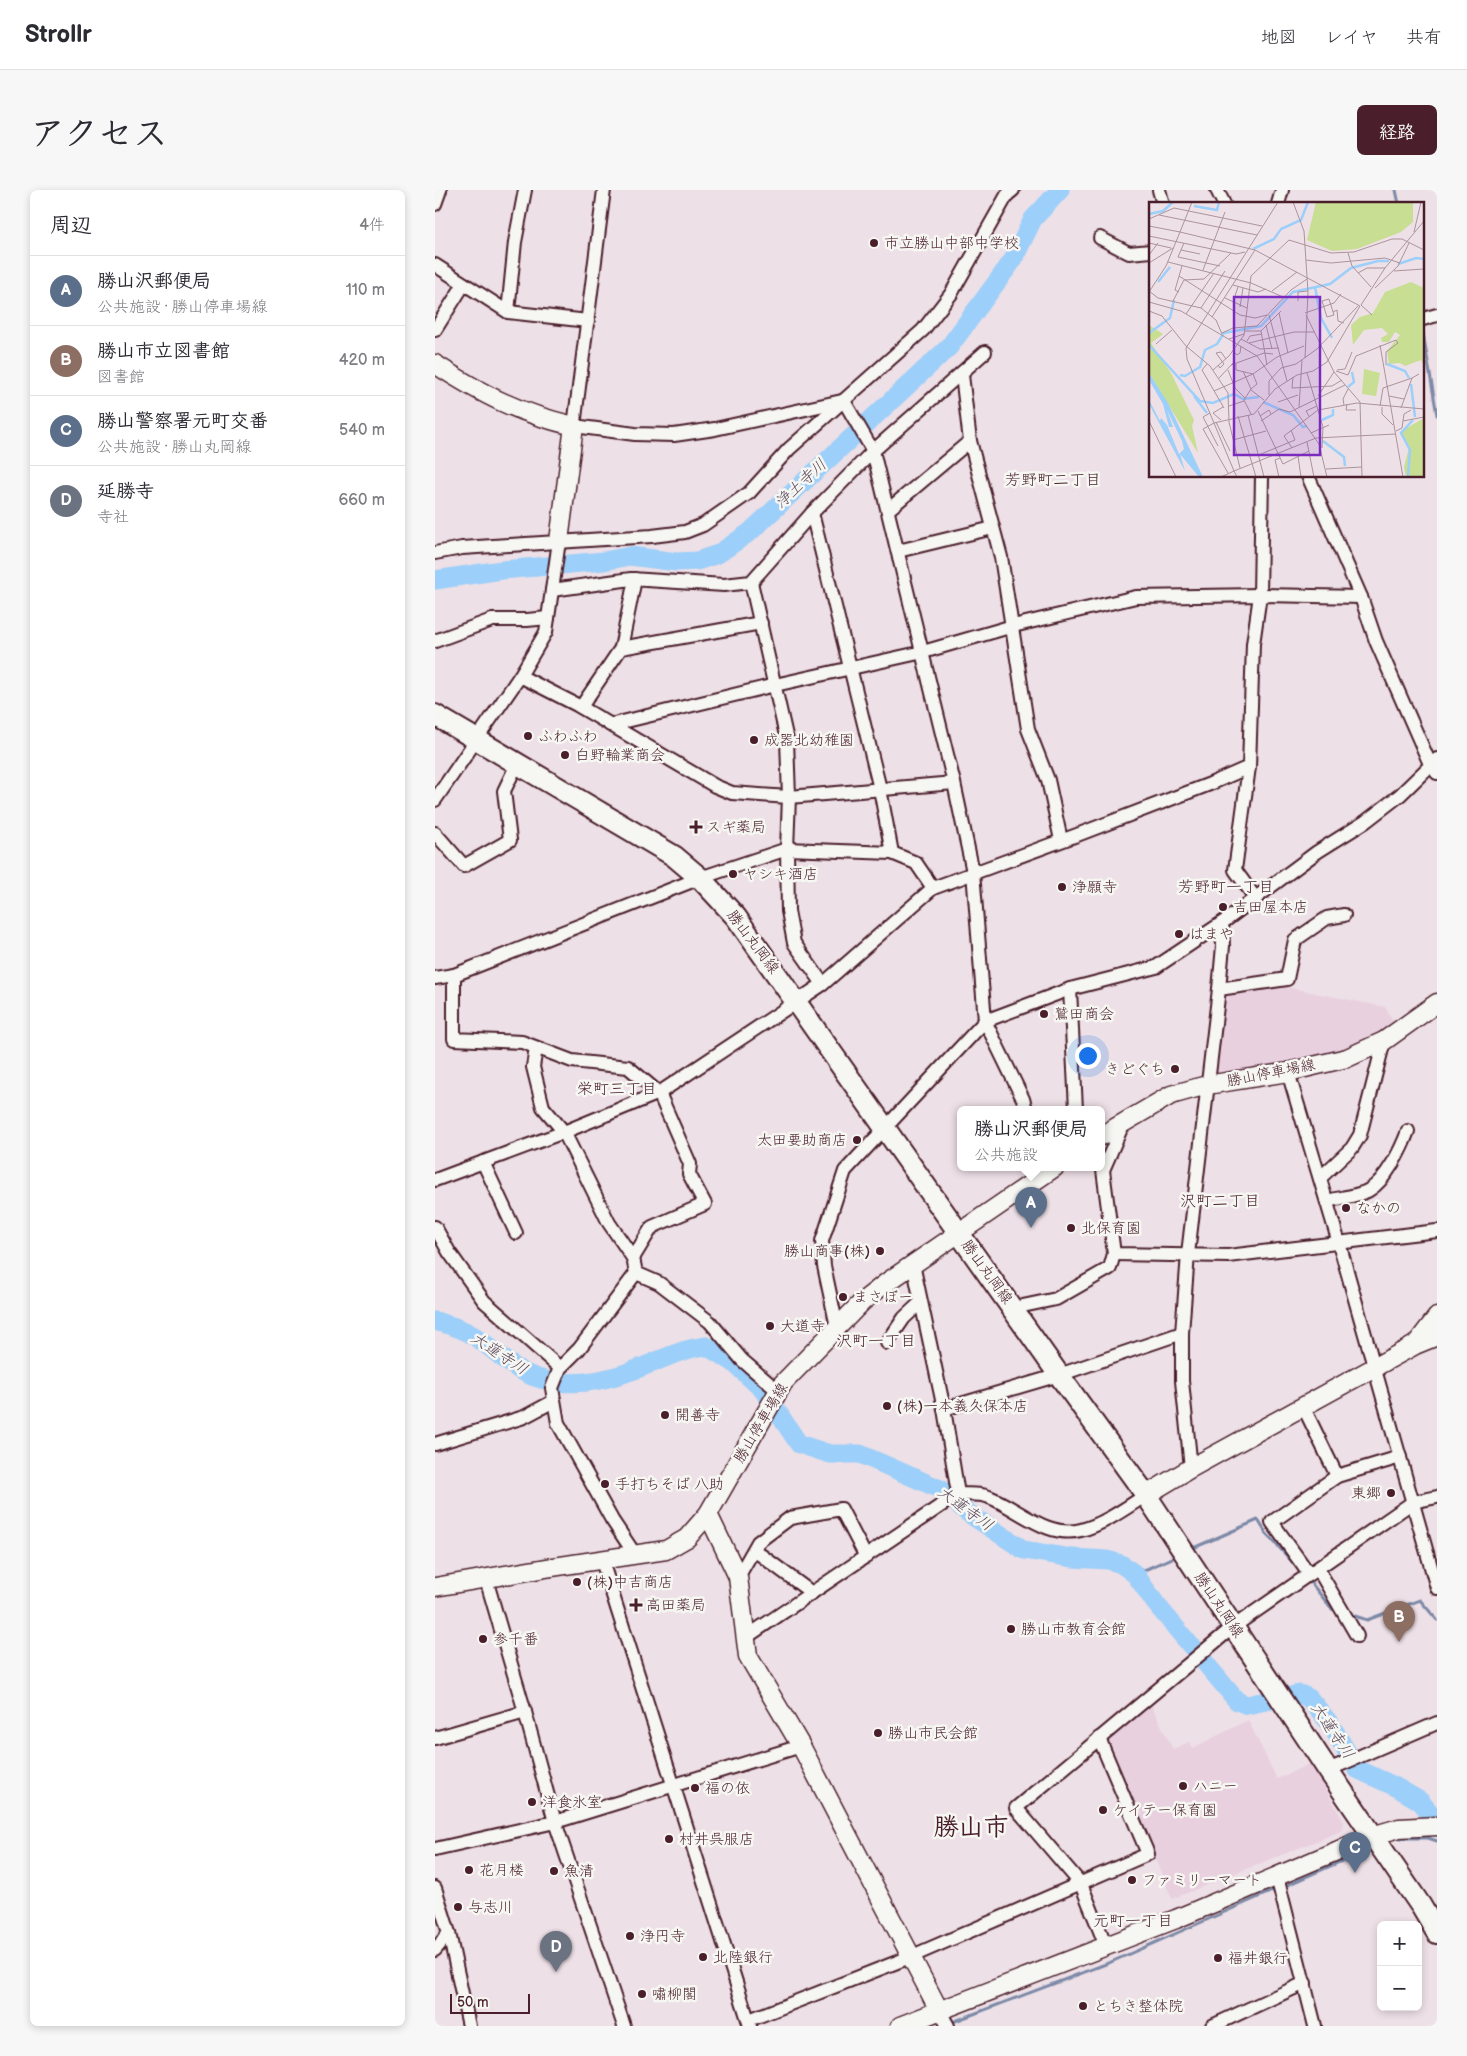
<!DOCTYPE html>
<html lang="ja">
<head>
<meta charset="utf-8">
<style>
  body { margin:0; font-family:"Balsamiq Sans","Klee One",sans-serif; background:#f7f7f7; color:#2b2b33 }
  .controls { position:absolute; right:15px; bottom:15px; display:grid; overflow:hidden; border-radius:8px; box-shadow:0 2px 8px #0003 }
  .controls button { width:45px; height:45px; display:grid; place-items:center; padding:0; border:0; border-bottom:1px solid #e1e1e2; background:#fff; color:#2b2b33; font:25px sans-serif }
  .scale { position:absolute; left:15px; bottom:12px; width:80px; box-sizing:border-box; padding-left:5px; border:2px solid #4a1f2b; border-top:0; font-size:14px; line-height:18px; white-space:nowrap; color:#4a1f2b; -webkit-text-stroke:4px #f6f6f2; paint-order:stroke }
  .you { position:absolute; left:652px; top:865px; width:18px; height:18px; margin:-12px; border:4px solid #fff; border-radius:50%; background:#1a73e8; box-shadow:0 0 0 8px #1a73e833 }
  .badge { display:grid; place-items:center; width:32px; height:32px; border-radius:50%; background:#4a1f2b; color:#fff; font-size:16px; font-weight:700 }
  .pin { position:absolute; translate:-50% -41px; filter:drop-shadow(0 1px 2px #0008) }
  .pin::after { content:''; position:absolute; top:26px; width:18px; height:15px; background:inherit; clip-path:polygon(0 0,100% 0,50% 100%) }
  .popup { position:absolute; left:522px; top:916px; width:148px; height:65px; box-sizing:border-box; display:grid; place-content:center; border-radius:8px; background:#fff; filter:drop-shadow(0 1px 4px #0005); font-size:16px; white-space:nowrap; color:#7c7c81 }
  .popup b { font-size:19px; color:#2b2b33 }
  .popup::after { content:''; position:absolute; left:50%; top:100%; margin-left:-10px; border:10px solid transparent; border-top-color:#fff }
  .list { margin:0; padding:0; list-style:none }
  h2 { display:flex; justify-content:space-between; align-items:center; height:65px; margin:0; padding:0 20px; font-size:21px }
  h2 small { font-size:16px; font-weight:400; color:#7c7c81 }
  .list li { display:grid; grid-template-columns:32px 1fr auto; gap:15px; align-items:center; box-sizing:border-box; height:70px; padding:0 20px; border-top:1px solid #e1e1e2 }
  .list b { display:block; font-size:19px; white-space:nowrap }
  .list p { margin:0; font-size:16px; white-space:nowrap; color:#7c7c81 }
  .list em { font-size:16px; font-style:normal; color:#7c7c81 }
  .map { position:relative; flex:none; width:1002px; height:1836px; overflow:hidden; border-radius:8px }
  header { display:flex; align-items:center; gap:30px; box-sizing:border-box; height:70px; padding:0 25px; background:#fff; border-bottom:1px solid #e1e1e2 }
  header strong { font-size:24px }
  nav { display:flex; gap:28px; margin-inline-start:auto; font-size:18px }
  .intro { display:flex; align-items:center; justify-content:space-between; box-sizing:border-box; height:120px; padding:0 30px }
  h1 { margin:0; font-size:35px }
  .button { padding:12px 22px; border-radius:8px; background:#4a1f2b; color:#fff; font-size:18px; font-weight:700 }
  main { display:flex; gap:30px; padding:0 30px }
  aside { flex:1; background:#fff; border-radius:8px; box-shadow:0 2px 8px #0003 }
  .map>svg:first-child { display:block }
  .built { fill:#e8d0df }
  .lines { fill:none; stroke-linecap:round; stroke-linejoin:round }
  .stream { stroke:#7b89a7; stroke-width:3 }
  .river { stroke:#9ccff9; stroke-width:19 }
  .street-casing { stroke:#4a1f2b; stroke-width:16 }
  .secondary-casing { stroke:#4a1f2b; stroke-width:21 }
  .primary-casing { stroke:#4a1f2b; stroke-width:24 }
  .street { stroke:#f6f6f2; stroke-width:12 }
  .secondary { stroke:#f6f6f2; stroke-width:18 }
  .primary { stroke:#f6f6f2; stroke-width:20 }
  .poi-dot { fill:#4a1f2b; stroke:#f6f6f2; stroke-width:2 }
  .labels { text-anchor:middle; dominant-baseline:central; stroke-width:5; stroke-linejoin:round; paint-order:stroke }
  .poi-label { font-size:15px; fill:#4a1f2b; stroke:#f6f6f2; text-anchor:start }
  .street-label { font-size:15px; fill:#4a1f2b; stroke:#f6f6f2 }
  .neighbourhood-label { font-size:16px; fill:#4a1f2b; stroke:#f6f6f2 }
  .water-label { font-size:16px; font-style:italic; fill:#5e4b5e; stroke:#f6f6f2 }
  .town-label { font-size:25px; font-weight:bold; fill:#4a1f2b; stroke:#f6f6f2 }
  .inset-river { fill:none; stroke:#9ccff9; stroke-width:2.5 }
  .inset-road { fill:none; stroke:#ac939c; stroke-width:1 }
  .view { fill:#7b2cbf; fill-opacity:0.15; stroke:#7b2cbf; stroke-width:2.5 }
  .inset-edge { fill:none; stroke:#4a1f2b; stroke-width:2.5 }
</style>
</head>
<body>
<header>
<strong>Strollr</strong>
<nav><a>地図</a><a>レイヤ</a><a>共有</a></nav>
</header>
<div class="intro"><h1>アクセス</h1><a class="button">経路</a></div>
<main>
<aside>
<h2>周辺<small>4件</small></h2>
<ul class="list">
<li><span class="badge" style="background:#5c6f8a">A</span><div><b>勝山沢郵便局</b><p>公共施設 · 勝山停車場線</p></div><em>110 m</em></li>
<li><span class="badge" style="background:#8d6e63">B</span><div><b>勝山市立図書館</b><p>図書館</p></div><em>420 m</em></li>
<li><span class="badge" style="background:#5c6f8a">C</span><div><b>勝山警察署元町交番</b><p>公共施設 · 勝山丸岡線</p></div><em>540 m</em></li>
<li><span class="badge" style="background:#6b7280">D</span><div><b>延勝寺</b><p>寺社</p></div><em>660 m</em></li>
</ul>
</aside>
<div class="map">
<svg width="1002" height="1836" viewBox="0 0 1002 1836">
  <rect width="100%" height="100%" fill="#eee0e7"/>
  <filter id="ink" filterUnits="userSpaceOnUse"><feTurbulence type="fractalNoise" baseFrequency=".02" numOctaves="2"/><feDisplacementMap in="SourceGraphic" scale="10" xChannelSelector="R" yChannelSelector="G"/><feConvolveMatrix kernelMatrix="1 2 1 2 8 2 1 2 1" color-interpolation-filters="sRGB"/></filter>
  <g filter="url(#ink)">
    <g class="built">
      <path d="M839,796L851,797L950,817L960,835L933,852L903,864L776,888L786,808Z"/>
      <path d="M716,1515L738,1559L754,1552L758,1558L813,1530L842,1589L876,1573L909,1632L906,1641L737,1709L671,1552Z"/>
    </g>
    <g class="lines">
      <g class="stream">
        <path d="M961,0L964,14"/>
        <path d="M988,143L1002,225"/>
        <path d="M756,1359L823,1330L831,1343L861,1376"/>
        <path d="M700,1384L744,1365"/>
        <path d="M872,1388L897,1419L903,1421"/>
        <path d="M914,1424L932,1430L985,1410L1002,1430"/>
        <path d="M960,1648H993L1002,1651"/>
        <path d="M848,1697L914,1668"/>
        <path d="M515,1833L676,1772L842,1699"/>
      </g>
      <g class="river">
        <path d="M0,390L67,380L169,371L195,366L242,372L262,371L283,364L315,342L514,157L578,70L598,29L625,0"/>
        <path d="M0,1131C14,1135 27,1138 39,1146C61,1160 80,1183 106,1189C144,1199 182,1188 217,1173C235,1166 251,1158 271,1156L298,1172L328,1200L364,1254L395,1264H425L505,1299L533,1323L589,1360L637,1368L673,1370L686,1374L700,1384L721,1414L802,1511L812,1515L865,1504L874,1508L896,1535L922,1579L961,1597L985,1611L996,1624L1002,1637"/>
      </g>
      <defs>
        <g id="street">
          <path d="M169,0L139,236L200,244L239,245L280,239L407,211"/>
          <path d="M724,0L728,14"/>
          <path d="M782,0L789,14"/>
          <path d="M0,14L5,0"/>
          <path d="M843,14L847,0"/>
          <path d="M665,48L694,63L716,61"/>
          <path d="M0,75L73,122L153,131"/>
          <path d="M73,122L80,52L90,0"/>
          <path d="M988,129L1002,125"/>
          <path d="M0,140L29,94"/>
          <path d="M527,185L535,251L566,367L593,539L613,590L626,650"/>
          <path d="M409,211L438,261L519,593L538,682L550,831L588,909L591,919"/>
          <path d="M873,286L926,407L941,451L995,574L1002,583"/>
          <path d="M453,320L535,251"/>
          <path d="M377,323L445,599L457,663L481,673L498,698"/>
          <path d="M463,361L558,338"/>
          <path d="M0,363L27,358L217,346L250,342L268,335L314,303L354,259L488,140L516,104L572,5L578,0"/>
          <path d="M316,392L352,550L354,607L352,659L353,721L359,753L388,794"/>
          <path d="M117,400L196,389L289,395L316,392L377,323L438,261L550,162"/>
          <path d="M0,451L57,430H92L113,428"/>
          <path d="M186,458L200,389"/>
          <path d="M85,486L142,515L280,596L297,603L354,607L519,593"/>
          <path d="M146,517L186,458L326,433"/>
          <path d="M175,535L340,495L488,462L578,436L701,407L825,405L926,407"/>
          <path d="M0,610L85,486L111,442L124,351"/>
          <path d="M0,643L29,676L75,650L69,601L82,574"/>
          <path d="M821,709L800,680L814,577L818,454L825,405L827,286"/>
          <path d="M19,785V849L87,852L137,871L193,877L224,903L255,974L254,984L270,1014L217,1037L198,1068"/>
          <path d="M0,788L19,785L265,688L352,659L457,663"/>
          <path d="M635,799L641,919"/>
          <path d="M784,799L852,789L860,750L892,728L909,725"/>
          <path d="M101,858L98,877L108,917L129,942L174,1033L198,1068L201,1083L144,1159L125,1178L117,1198L123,1233L177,1330L201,1366"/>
          <path d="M853,882L904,1053L1002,1398"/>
          <path d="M688,934L668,980L679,1064L793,1066L1002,1041"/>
          <path d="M48,972L81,1043"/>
          <path d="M885,988L917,958L925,945L949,851"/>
          <path d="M0,990L129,942L224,903L388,794L498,698L642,645L775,594L814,577"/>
          <path d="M892,1011C903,1008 925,1006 934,1000C951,990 966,960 973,941"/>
          <path d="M0,1037L14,1062L49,1111L125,1178"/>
          <path d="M478,1074L509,1219L523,1304"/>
          <path d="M201,1083L224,1093L275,1132L307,1170L343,1201"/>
          <path d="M578,1118L621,1109L675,1078L679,1064"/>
          <path d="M402,1137L389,1076L387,1051L410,981L550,831L635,799L721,777L787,733L882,662L930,632L965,605L1002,569"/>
          <path d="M452,1153L469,1128L485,1113"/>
          <path d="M868,1216L902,1286"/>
          <path d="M509,1219L624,1185L747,1143"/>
          <path d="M0,1254L89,1227L119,1211"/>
          <path d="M756,1278L747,1191V1143L753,1064L784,799L788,756L787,733"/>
          <path d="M319,1360L377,1403"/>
          <path d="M167,1371L315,1836"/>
          <path d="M883,1379L922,1446"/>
          <path d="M874,1384L837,1332L902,1286L965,1267"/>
          <path d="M303,1387L323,1352L355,1328L406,1319L431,1367"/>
          <path d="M51,1389L90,1522L120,1632L189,1836"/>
          <path d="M310,1448L523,1304C532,1305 545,1303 554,1307C583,1318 612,1349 646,1340C669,1334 691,1318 711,1305"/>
          <path d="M0,1548L90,1522"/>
          <path d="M893,1580L1002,1533"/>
          <path d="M0,1659L120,1632L366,1556"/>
          <path d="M842,1687L880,1836"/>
          <path d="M0,1698L14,1743L34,1836"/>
          <path d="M671,1756L646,1694L581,1618L798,1437L978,1312L1002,1307"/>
          <path d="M0,1760L14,1743"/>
          <path d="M504,1820L513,1836"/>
          <path d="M314,1830L475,1767L713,1664L664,1548"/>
          <path d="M777,1836L870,1793"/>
        </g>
        <g id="secondary">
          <path d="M0,174C48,205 83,223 139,236L124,351"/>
          <path d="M666,946L736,905L772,895L853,882L912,868L949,851L1002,813"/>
          <path d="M982,1153L1002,1127"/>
          <path d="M711,1305L756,1278L980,1155L1002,1146"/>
          <path d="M273,1324L303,1387L313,1466L366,1556L504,1820"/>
          <path d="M0,1397L111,1378L231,1360L252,1348L273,1324L348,1193L428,1111L451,1093L620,977"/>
          <path d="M465,1836L741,1729L937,1646L964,1638L1002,1636"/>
        </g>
        <path id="primary" d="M0,525L239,666L265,688L301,727L624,1185L711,1305L893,1580L986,1716L1002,1743"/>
      </defs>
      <use href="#street" class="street-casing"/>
      <use href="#secondary" class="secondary-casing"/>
      <use href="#primary" class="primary-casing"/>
      <use href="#street" class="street"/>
      <use href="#secondary" class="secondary"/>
      <use href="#primary" class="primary"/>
    </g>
  </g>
  <g class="poi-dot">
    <circle cx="439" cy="53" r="5"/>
    <circle cx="93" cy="546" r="5"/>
    <circle cx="319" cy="550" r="5"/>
    <circle cx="130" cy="565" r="5"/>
    <path d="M258.5 629.5h5v5h5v5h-5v5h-5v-5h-5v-5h5z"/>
    <circle cx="298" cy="684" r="5"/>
    <circle cx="627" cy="697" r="5"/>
    <circle cx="788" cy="717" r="5"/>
    <circle cx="744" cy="744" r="5"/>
    <circle cx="609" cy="824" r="5"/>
    <circle cx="740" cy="879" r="5"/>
    <circle cx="422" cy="950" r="5"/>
    <circle cx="911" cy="1018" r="5"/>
    <circle cx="636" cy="1038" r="5"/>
    <circle cx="445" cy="1061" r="5"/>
    <circle cx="408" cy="1107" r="5"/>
    <circle cx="335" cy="1136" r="5"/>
    <circle cx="452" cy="1216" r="5"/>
    <circle cx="230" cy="1225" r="5"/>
    <circle cx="170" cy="1294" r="5"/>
    <circle cx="956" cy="1303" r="5"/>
    <circle cx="142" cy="1392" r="5"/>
    <path d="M198.5 1407.5h5v5h5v5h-5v5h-5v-5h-5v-5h5z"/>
    <circle cx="576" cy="1439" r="5"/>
    <circle cx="48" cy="1449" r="5"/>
    <circle cx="443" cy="1543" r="5"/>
    <circle cx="748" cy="1596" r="5"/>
    <circle cx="260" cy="1598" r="5"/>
    <circle cx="97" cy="1612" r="5"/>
    <circle cx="668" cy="1620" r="5"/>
    <circle cx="234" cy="1649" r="5"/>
    <circle cx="34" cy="1680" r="5"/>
    <circle cx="119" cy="1681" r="5"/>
    <circle cx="697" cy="1690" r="5"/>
    <circle cx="23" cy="1717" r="5"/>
    <circle cx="195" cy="1746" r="5"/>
    <circle cx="268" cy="1767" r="5"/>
    <circle cx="783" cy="1768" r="5"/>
    <circle cx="207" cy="1804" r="5"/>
    <circle cx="648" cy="1816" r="5"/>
  </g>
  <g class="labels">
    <g class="poi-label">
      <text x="449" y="53">市立勝山中部中学校</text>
      <text x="103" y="546">ふわふわ</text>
      <text x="329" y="550">成器北幼稚園</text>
      <text x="140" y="565">白野輪業商会</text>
      <text x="271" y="637">スギ薬局</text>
      <text x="308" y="684">ヤシキ酒店</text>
      <text x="637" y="697">浄願寺</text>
      <text x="798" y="717">吉田屋本店</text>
      <text x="754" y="744">はまや</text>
      <text x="619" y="824">鷲田商会</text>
      <text x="730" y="879" text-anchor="end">きどぐち</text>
      <text x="412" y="950" text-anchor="end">太田要助商店</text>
      <text x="921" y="1018">なかの</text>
      <text x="646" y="1038">北保育園</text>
      <text x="435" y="1061" text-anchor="end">勝山商事(株)</text>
      <text x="418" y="1107">まさぼー</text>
      <text x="345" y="1136">大道寺</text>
      <text x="462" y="1216">(株)一本義久保本店</text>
      <text x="240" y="1225">開善寺</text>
      <text x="180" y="1294">手打ちそば 八助</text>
      <text x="946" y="1303" text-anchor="end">東郷</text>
      <text x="152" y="1392">(株)中吉商店</text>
      <text x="211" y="1415">高田薬局</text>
      <text x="586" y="1439">勝山市教育会館</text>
      <text x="58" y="1449">参千番</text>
      <text x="453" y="1543">勝山市民会館</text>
      <text x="758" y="1596">ハニー</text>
      <text x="270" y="1598">福の依</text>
      <text x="107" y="1612">洋食氷室</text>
      <text x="678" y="1620">ケイテー保育園</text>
      <text x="244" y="1649">村井呉服店</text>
      <text x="44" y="1680">花月楼</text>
      <text x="129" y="1681">魚清</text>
      <text x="707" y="1690">ファミリーマート</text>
      <text x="33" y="1717">与志川</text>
      <text x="205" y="1746">浄円寺</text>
      <text x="278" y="1767">北陸銀行</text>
      <text x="793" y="1768">福井銀行</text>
      <text x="217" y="1804">嘯柳閣</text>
      <text x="658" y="1816">とちき整体院</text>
    </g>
    <g class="street-label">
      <text transform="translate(318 752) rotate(53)">勝山丸岡線</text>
      <text transform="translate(836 883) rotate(-11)">勝山停車場線</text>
      <text transform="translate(552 1082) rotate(54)">勝山丸岡線</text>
      <text transform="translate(326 1233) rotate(-59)">勝山停車場線</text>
      <text transform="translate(784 1415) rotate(56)">勝山丸岡線</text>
    </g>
    <g class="neighbourhood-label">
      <text x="618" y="290">芳野町二丁目</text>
      <text x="791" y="697">芳野町一丁目</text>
      <text x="182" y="899">栄町三丁目</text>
      <text x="785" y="1011">沢町二丁目</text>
      <text x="441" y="1151">沢町一丁目</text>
      <text x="698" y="1731">元町一丁目</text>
    </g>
    <g class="water-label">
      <text transform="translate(366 294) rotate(-43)">浄土寺川</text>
      <text transform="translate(64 1164) rotate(33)">大蓮寺川</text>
      <text transform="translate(530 1319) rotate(36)">大蓮寺川</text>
      <text transform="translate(897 1541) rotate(56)">大蓮寺川</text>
    </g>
    <g class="town-label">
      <text x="536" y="1637">勝山市</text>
    </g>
  </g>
  <g transform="translate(714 12)">
    <rect width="275" height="275" fill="#eee0e7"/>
    <path d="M167,0H264V20L252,30L208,47L183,49L158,38ZM262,80L275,86V164L272,158L256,164L251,161L240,162L238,149L251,133L246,130L240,140H233L232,136L239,132L233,126L215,128L204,143L202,123L211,115L224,111L236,90ZM0,123L14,132L2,141L22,171L45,218L43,224L49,251L0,171ZM215,167L231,171L227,194L213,192ZM275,216V275H257L255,265L260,246L251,230Z" fill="#c8de93"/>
    <path d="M0,171L19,201L54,275H50L31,252L36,269L0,202V198L11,219L12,216L18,223L30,252L35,247L33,239L18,208L24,225H20L14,202L0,178Z" fill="#9ccff9"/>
    <path class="inset-river" d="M45,4L68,8L70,0M0,12L14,9L24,0M104,47L125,37L132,27L152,18L159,0M249,62L267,56L275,57M9,80L21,65M166,85L172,116L183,136M0,131L21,116L25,98M0,143L51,199L64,201L85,192L94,197L110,195M238,162L256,169L260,176M31,173L36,174L51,165L56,148L68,142L75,131L112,124L144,90L181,82L202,66L229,59H240M262,182L266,215M199,185L205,180L203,170M45,194L58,211M114,200L144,213L154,225L158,224M173,218L184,213V207M174,239L195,255L196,264M259,275L261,248L252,231L264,218"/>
    <path class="inset-road" d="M144,0L155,29L159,90L156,156M10,13L108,33M0,17L25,6L113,24M0,24L31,30L43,0M31,30L106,48L211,104L178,160L164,169L148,173L126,187L105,212L65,221L85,269L72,275M265,30L272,0M0,34L87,52L96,50M0,41L22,46M32,48L51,52M199,51L203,64L222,85M0,53L9,41M29,55L71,64M29,55L35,41M157,58L182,61L236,56L251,61M19,60L102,81L134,95M0,61L24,46M54,68L76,10M245,69L275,67M209,71L218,66H236M30,74L91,113L106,116L118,113M84,83L109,90L117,87M226,86L249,64L260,41M0,89L9,96L52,106L67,118L73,132M123,89L148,70M0,90L17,64L31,30M30,90L26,88L33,64M76,96L98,106M180,97L185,113L178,115L173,99ZM24,99L35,78L55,77L82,51M149,99V90L159,89M0,100L32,109L108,154L170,242L178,275M84,100L89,85M91,105L94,86M52,106L76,69M0,109L13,114L37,144L61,164L79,191L80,220L91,266M184,110L188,108L189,119L195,121M130,111L139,151M156,111L185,101L192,92M37,112L65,71M120,113L138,179M157,113L185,170L169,194M223,113L212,103L236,66L275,19M63,115L106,48M117,123L123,147M95,129H112L132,109M112,129L118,163M73,131L84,126L108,124L142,88L158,77M80,137L95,132M92,137L111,147L130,146M98,139L101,134L113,132M100,141L145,130H165M7,142L23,128M231,143L254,275M84,149L88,153L91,151L92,144M58,162L53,168L75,206M87,162V168L104,172L108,182L102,187M69,163L71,166L75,162L67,151L72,150L77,157M82,163L115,151L124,152M64,168L80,154L95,133L102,74L140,38L182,51L205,50L243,37H253L275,48M79,168L86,186L96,196M188,168L196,167L203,150M94,169L102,187L95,198L102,212M187,169L199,173L207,154L247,138L249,141L237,150V163M185,170L211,200L213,275M158,171L174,225L173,246M144,175L143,186L183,184L193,178M70,176L85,160M102,188L115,198M65,189L104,172L128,155L155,144M120,193V179L132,166L147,162L168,147L209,104M240,194L255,197M129,200L149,193M198,202L197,208H207M195,203L194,197L199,187M80,204L95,199M231,204L234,186L263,176M150,205L153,158M233,205V212L244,223M252,206L263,176L270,172M130,207L141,210L196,183M109,209L134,262L160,249M61,211L54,215L69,244M99,213L115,275M89,214L107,275M111,214L120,208L122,212M160,214L157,209L168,204M72,218L64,211L74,205M0,219L27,275M112,219L130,207M254,219L275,215M67,220L81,249M247,229L253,226L255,212L262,208M162,231L180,223M84,238L117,229M158,240L165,275M143,246L135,234L169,208L208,201L275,207M112,252L146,238L142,228M149,254L152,275M177,267L213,265M79,271L54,227L65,221L38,157L37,146L129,0M88,275L85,269L167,236L247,232M130,275L126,258L131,256"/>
    <path class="view" d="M85,95H171V253H85Z"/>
    <rect width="275" height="275" class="inset-edge"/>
  </g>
</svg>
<div class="controls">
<button>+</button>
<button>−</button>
</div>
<div class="scale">50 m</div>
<div class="you"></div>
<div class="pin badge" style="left:596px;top:1038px;background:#5c6f8a">A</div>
<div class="popup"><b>勝山沢郵便局</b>公共施設</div>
<div class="pin badge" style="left:964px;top:1452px;background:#8d6e63">B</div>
<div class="pin badge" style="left:920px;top:1683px;background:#5c6f8a">C</div>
<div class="pin badge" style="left:121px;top:1782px;background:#6b7280">D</div>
</div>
</main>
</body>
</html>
